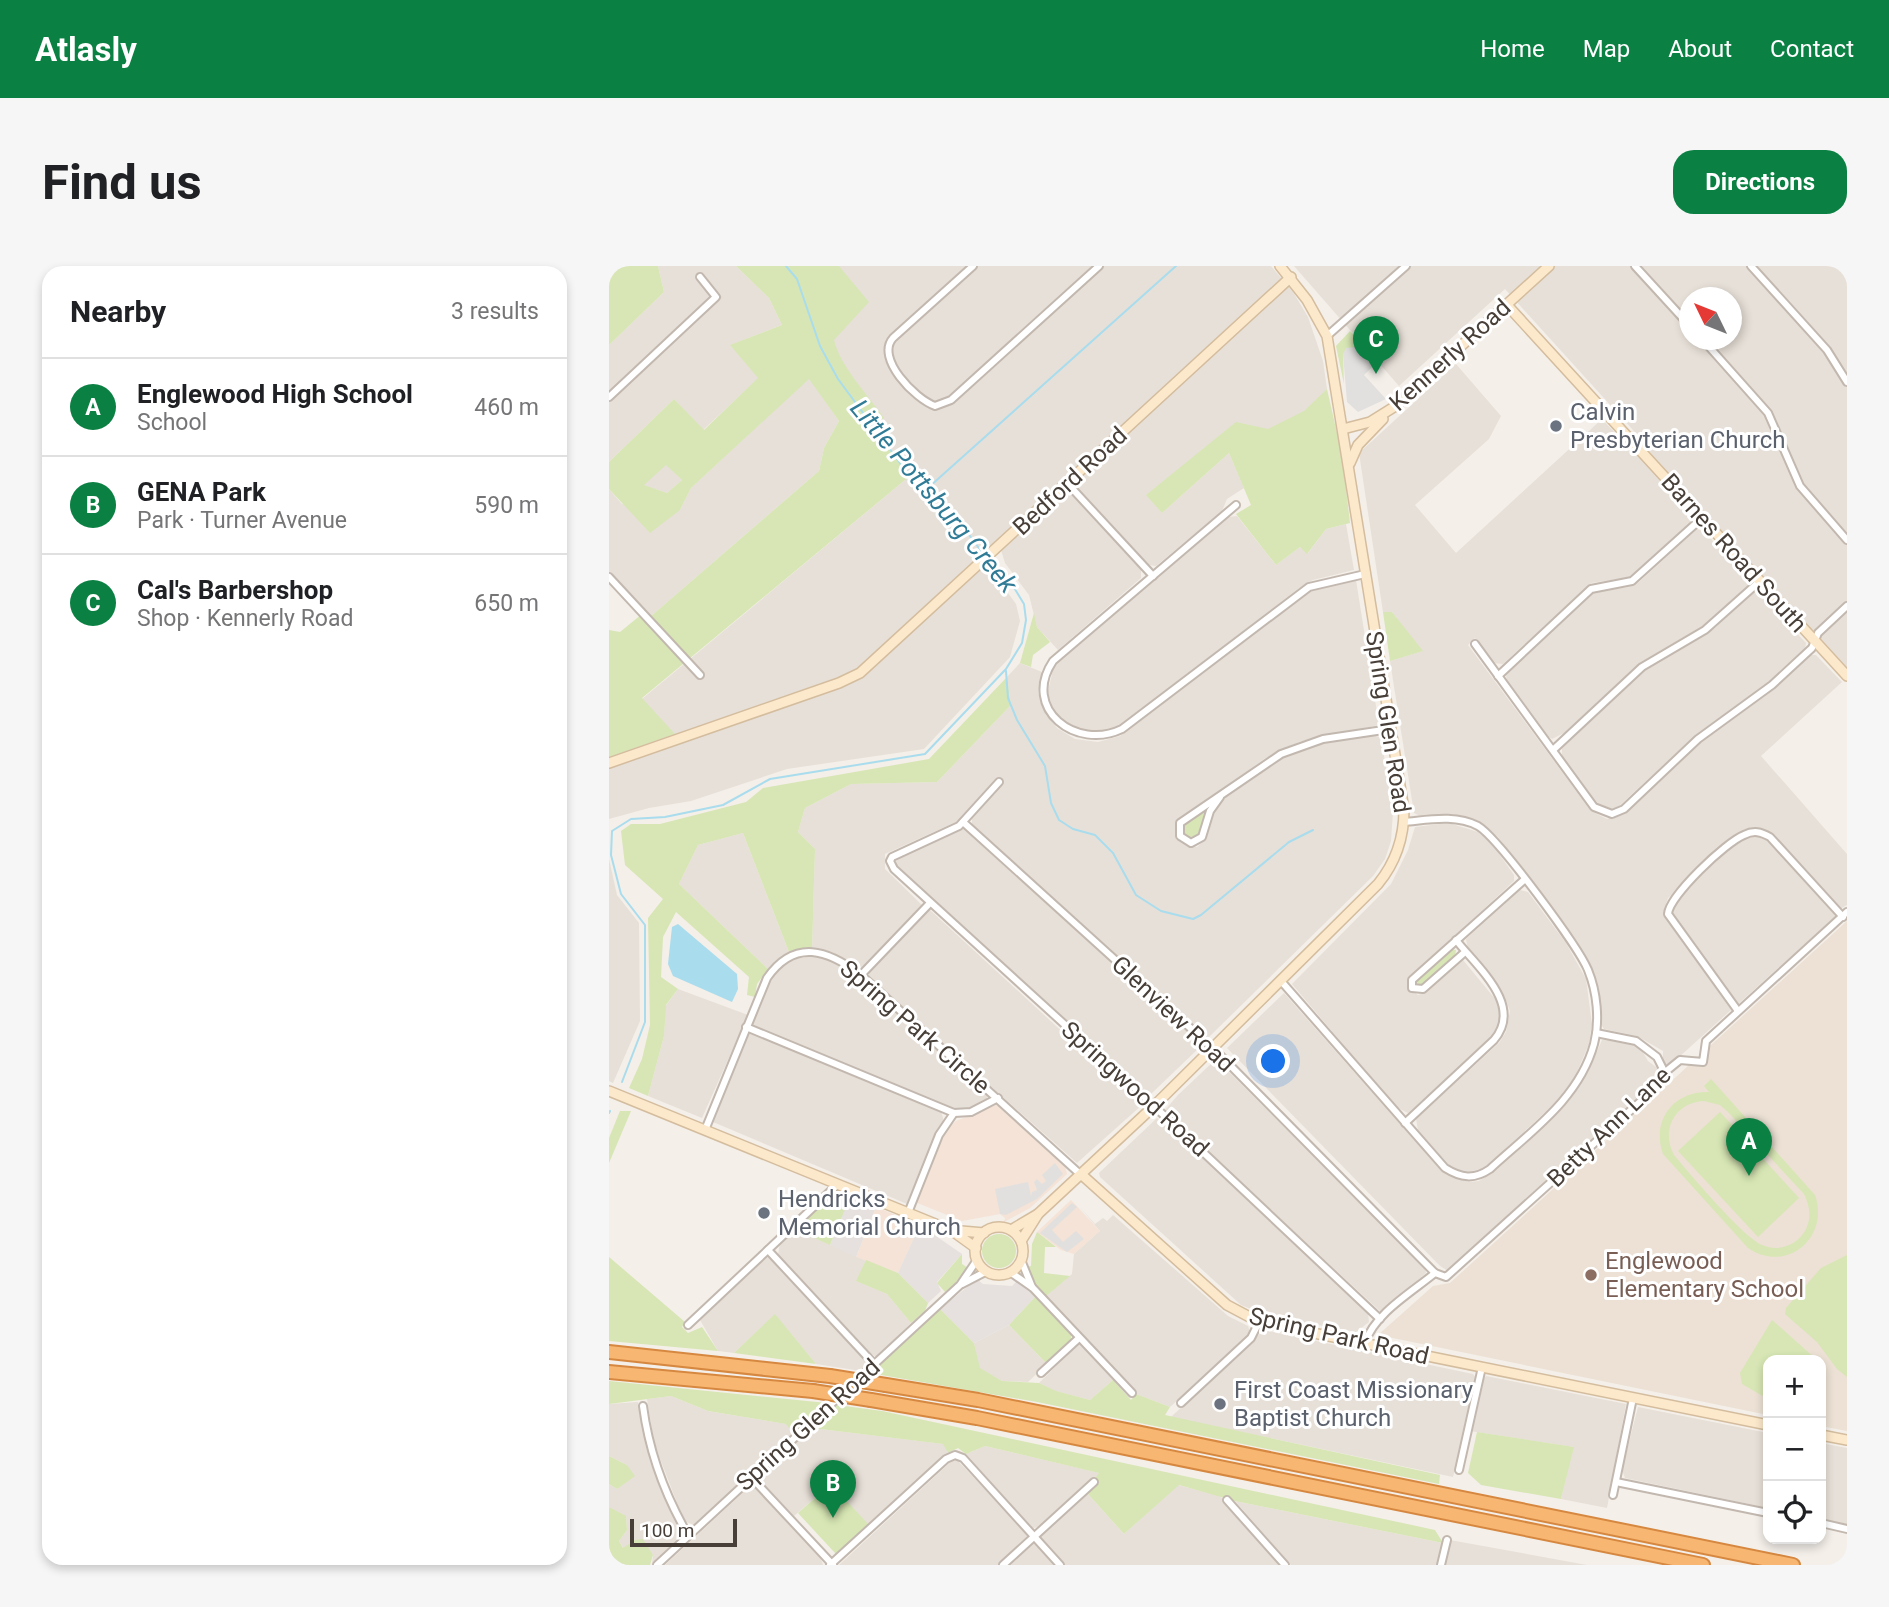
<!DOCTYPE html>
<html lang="en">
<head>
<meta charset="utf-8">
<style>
  body { margin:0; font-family:Roboto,sans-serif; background:#f6f6f6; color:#202124 }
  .controls { position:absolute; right:21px; bottom:21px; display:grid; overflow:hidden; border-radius:14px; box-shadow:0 4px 10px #0003 }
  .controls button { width:63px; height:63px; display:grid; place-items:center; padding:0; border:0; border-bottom:2px solid #e0e0e0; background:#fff; color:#202124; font:35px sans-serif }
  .compass { position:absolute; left:1070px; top:21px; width:63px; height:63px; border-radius:50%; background:#fff; box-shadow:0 4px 10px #0003; rotate:313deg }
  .scale { position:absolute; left:21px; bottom:18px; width:107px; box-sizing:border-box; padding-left:7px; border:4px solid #473f38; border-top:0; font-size:19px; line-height:24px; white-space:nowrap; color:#473f38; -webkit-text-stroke:5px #fff; paint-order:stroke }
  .you { position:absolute; left:665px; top:796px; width:24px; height:24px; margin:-18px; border:5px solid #fff; border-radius:50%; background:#1a73e8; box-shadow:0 0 0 10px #1a73e833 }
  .badge { display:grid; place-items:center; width:46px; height:46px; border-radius:50%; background:#0b8043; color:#fff; font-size:23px; font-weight:700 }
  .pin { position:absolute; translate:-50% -58px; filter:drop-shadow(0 2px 4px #0008) }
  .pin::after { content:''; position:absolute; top:37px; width:24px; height:21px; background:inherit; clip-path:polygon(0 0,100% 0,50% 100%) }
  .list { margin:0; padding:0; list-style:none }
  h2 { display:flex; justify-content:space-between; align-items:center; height:91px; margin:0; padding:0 28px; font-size:30px }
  h2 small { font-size:23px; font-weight:400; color:#757577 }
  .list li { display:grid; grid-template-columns:46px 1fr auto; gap:21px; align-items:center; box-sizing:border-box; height:98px; padding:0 28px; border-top:2px solid #e0e0e0 }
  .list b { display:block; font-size:26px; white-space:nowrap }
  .list p { margin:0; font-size:23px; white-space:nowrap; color:#757577 }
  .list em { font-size:23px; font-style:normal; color:#757577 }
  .icon { flex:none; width:38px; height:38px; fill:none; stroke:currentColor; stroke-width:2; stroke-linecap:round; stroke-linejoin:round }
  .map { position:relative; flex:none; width:1238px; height:1299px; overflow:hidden; border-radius:21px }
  header { display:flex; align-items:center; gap:42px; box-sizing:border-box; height:98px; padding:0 35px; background:#0b8043; color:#fff }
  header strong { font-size:33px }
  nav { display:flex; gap:38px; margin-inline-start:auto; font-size:24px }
  .intro { display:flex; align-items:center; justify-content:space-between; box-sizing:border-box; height:168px; padding:0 42px }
  h1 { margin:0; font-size:49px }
  .button { padding:18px 32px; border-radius:21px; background:#0b8043; color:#fff; font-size:24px; font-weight:700 }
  main { display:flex; gap:42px; padding:0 42px }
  aside { flex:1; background:#fff; border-radius:21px; box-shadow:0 4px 10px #0003 }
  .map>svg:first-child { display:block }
  .residential { fill:#e7e0d8; fill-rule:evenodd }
  .commercial { fill:#f4e3d6 }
  .industrial { fill:#e6e1de }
  .education { fill:#ece1d4 }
  .green { fill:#d7e6b4; fill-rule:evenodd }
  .parking { fill:#e2e0de }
  .water { fill:#a9dced }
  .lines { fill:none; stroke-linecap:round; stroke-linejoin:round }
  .stream { stroke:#a9dced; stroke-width:2 }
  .street-casing { stroke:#c2b8af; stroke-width:10 }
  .secondary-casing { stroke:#d4bd9e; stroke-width:12 }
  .highway-casing { stroke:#d68841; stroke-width:16 }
  .street { stroke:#fff; stroke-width:6 }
  .secondary { stroke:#fce8cb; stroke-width:9 }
  .highway { stroke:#f7b671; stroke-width:12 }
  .highway-bridge-casing { stroke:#d68841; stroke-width:16; stroke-linecap:butt }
  .highway-bridge { stroke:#f7b671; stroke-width:12 }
  .worship-dot { fill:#6b7280; stroke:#fff; stroke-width:2.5 }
  .education-dot { fill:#8d6e63; stroke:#fff; stroke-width:2.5 }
  .labels { text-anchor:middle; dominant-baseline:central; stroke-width:6; stroke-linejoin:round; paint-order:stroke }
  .street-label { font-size:24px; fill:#473f38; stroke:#fff }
  .worship-label { font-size:24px; fill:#5b616d; stroke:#fff; text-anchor:start }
  .education-label { font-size:24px; fill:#785e54; stroke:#fff; text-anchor:start }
  .water-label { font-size:26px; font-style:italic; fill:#307b96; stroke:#fff }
</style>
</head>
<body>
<header>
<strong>Atlasly</strong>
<nav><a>Home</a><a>Map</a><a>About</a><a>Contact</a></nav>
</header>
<div class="intro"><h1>Find us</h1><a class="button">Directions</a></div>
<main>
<aside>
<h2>Nearby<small>3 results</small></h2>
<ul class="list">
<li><span class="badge">A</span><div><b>Englewood High School</b><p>School</p></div><em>460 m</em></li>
<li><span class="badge">B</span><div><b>GENA Park</b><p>Park · Turner Avenue</p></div><em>590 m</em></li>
<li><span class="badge">C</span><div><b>Cal's Barbershop</b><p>Shop · Kennerly Road</p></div><em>650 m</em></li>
</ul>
</aside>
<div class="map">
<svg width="1238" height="1299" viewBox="0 0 1238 1299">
  <rect width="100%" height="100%" fill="#f4efe9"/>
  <g class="residential">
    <path d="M49,0H127L160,32L173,59L122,79L150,112L94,164L65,133L0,196V79L55,26Z"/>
    <path d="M166,0H662L684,26L699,51L714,95L718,123L694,150L662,166H638L546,238L553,247L620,187L635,222L618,233L613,245L547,300L539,299L467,222L465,215L455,226L463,229L532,303V312L449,384L428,361L420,329L396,297L392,284L377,297L407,338L411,355L401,391L315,483L178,503L82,535L40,542L0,553V491L65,469L33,433L296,214Z"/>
    <path d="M685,0H1238V401L1075,224L1066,232L1083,252L1081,258L1023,311L982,317L894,398L884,397L866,372L859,379L982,545L998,553L1017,546L1094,475L1159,428L1202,389H1207L1233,416L1152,490L1238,588V639L1231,643L1222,635L1158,565L1142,562L1126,570L1059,632L1056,641L1055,649L1122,744L1058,802L1054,797V785L1028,770L995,763L992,758L987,718L982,700L968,676L889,571L862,553L843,548L811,550L805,547L781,395L813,385L783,346H774L750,187L847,98L892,150L880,173L806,239L847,287L993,153L1022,184L1033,174L896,23L790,120ZM1080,32H1122V74H1080Z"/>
    <path d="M200,112L230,155L215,182L210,205L41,351L0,306V223L13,238L71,244L82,222Z"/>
    <path d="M57,198L73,214L58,227L34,219Z"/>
    <path d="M628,250L667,299L691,281L699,287L717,263L737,258L745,304L704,314L690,322L511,460L496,466L479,467L453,454L442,440L439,425L445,400L619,251Z"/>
    <path d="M1088,263L1096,266L1140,316L1138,321L1094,360L1032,396L957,466L943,473L937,469L898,417L897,408L985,326L1020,321L1030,316Z"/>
    <path d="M747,314L770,459L690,476L655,493L594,539L569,553L566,569L575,578L588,581L597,573L607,541L614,533L675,490L697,481L760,469L772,471L784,546L782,575L776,593L764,610L600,771L590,767L363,558V551L388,525L381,519L349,555L276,588V603L314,640L255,701L249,702L220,686L203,683L206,583L189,566L196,542L242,518L328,516L402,439L398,411L411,397L433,406L429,427L437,449L448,462L466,473L489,476L511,470L699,326Z"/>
    <path d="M1145,326H1149L1197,377L1196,383L1155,420L1089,467L1010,540L1002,544L989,539L953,491V480L1036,403L1106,362Z"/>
    <path d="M840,557L869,566L883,578L905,609V615L802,710L800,722L809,729L815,727L854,694L887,734L892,753L884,771L799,847L787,841L683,718L782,618L799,584L806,561Z"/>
    <path d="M354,562L589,774L592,780L542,828L521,815L289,604L286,597L290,590Z"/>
    <path d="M134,567L180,686L159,703L70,618L89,579Z"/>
    <path d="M1144,569L1159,575L1227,650L1128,739L1063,650L1062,643L1072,628L1128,576Z"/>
    <path d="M0,593L8,629L30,657L31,755L4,817L0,815Z"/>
    <path d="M911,624L919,626L957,677L977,713L983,758L980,778L963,818L949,834L876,902L855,907L840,899L809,864L807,853L890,777L897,766L901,745L896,732L859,683L857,673Z"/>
    <path d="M318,644H321L533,839L468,897L260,712V704Z"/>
    <path d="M206,689L226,695L242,705L378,826V835L360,844L342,842L146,762L142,754L162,711L181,694Z"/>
    <path d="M69,723L139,749L93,852L39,830L55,770L56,741Z"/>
    <path d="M675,727L829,901L837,908L860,916L870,915L887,904L954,842L979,806L993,774L1016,775L1031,781L1039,795L1054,806L1052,814L839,1005L831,1000L618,782Z"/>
    <path d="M141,767L332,845L335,856L298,938L104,856L137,768Z"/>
    <path d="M607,793L816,1001L817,1007L772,1046L557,847L556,844L569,829Z"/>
    <path d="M548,852L566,866L759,1048L760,1056L747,1066L660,1050L632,1039L491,911L490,907Z"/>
    <path d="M470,940L486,958L494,952L498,955L504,949L619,1050L639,1060L641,1066L637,1072L561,1141L527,1128L436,1031L463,1008L465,988L491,965Z"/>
    <path d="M185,963L257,994L248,1015L278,1028L302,1057L268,1091L260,1087L169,989L171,976Z"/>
    <path d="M158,991L163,993L256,1092L258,1098L252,1105L207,1098L166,1049L125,1087L109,1085L91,1054Z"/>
    <path d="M400,1059L438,1098L419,1116L393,1115L370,1102L365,1077Z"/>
    <path d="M655,1064L864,1108L867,1112L844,1211L562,1151Z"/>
    <path d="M470,1078L504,1114L481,1134L446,1125L430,1117Z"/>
    <path d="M877,1110L1017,1138L998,1242L952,1233L964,1181L861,1165L873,1115Z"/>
    <path d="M62,1130L99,1145L178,1158L185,1168L85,1259L75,1255L45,1177L38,1133Z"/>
    <path d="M29,1136L50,1217L75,1267L43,1297L44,1289L26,1274L15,1283L10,1275L18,1264L17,1251L0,1241V1218L8,1223L18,1199L0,1190V1138Z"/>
    <path d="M1029,1141L1159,1167V1242L1016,1212L1013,1204Z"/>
    <path d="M203,1162L335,1178L339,1187L260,1260L222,1218L185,1250L154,1217L153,1211L158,1201Z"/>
    <path d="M1212,1177L1238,1182V1258L1212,1253Z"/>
    <path d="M376,1180L491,1207L430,1261L424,1262L357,1188Z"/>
    <path d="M346,1192L420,1269L390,1299H230Z"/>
    <path d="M569,1219L611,1230L672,1299H454L431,1274L433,1268L479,1228L515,1268Z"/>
    <path d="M140,1221L147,1222L211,1290L214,1299H56Z"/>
    <path d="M626,1235L834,1277L829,1299H682Z"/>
    <path d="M841,1274L978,1299H835Z"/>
    <path d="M421,1278H428L447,1299H399Z"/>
  </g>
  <g class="commercial">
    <path d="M387,839L397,843L456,900L458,908L421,942L395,956L396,952L391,948L353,955L306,936L334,867L347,855Z"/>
    <path d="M462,934L491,965L465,988L452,984L428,966Z"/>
    <path d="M267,941L311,959L289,1007L247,991Z"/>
  </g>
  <g class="industrial">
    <path d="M241,931L267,941L247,991L221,979Z"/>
    <path d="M311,959L353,988L328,1016L332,1025L319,1037L289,1007Z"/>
    <path d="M368,1013L374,1018L403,1020L408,1015L427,1030L400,1059L365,1077L331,1043Z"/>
  </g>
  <path class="education" d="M1238,655V1165L1212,1160V1094H1159V1149L769,1069L824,1020L841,1017Z"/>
  <g class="green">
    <path d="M0,0H49L55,26L0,79Z"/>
    <path d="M127,0H230L260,36L225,74C231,100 259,129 275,152L263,160L302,209L33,432L66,468L0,491V364L11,366L33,348L41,351L210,205L215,182L230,155L200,113L82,222L71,244L41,267L0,223V196L65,133L95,164L149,112L121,79L173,59L160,32ZM57,199L73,214L58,227L35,219Z"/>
    <path d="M741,65L769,94L764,100L755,90L734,88L735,118L727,80Z"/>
    <path d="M718,123L733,189L741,257L717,263L698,288L691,281L667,299L627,248L642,239L620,187L553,247L537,229L627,156L659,163L695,145Z"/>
    <path d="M774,346H783L814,385L781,395Z"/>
    <path d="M425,347L428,361L441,376L424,389L422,401L411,397Z"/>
    <path d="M398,411L402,439L328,516L242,518L196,542L189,566L206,583L203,683L180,686L134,567L89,579L70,618L159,703L148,718L146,731L138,729L140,711L67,646L54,671L52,711L69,723L57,739L55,770L39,830L20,822L33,793L41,759L39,652L54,633L16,599L12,565L22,558H51L137,536L154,522L320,493Z"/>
    <path d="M599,543L592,568L578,573L573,567V560Z"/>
    <path d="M842,683L847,684L846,690L812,721L807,720V716Z"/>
    <path d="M1102,813L1206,929C1221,972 1177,1008 1139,982L1054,888C1042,854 1065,825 1100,826L1095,820ZM1095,835L1111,839L1119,846L1195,928C1201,940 1203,953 1196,965C1187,980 1169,986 1153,979C1135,972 1080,907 1065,889C1051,863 1067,836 1095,835Z"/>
    <path d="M11,845H22L0,897V872Z"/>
    <path d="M1111,846L1190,932L1149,971L1069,885Z"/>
    <path d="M225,930L240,934L221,979L185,963Z"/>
    <path d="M428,966L447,981H436L435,1007L461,1010L436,1031L416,1001L422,1000L423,978Z"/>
    <circle cx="390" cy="985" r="17"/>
    <path d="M353,988V998L359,1002L337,1027L328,1017Z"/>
    <path d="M1238,989V1111L1228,1103L1208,1076L1176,1048L1177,1042L1212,1002Z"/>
    <path d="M0,991L76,1056L73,1061L79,1067L93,1061L109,1085L0,1075Z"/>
    <path d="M257,994L289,1007L319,1037L316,1045L302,1057L278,1028L247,1015Z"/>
    <path d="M427,1030L462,1069V1074L438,1098L400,1059Z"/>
    <path d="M331,1043L365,1077L371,1102L393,1115L430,1117L447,1125L481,1134L504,1114L522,1134L527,1128L561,1141L556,1149L831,1209L830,1218L428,1136L261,1107Z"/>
    <path d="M166,1048L207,1098L125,1087Z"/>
    <path d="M1163,1054L1208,1094H1159V1133L1133,1118L1131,1107Z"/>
    <path d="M0,1115L218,1137L185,1168L177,1158L99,1145L62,1130L0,1138Z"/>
    <path d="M228,1139L273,1145L826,1264L834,1277L626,1235L570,1219L515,1268L479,1228L490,1217L486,1212L490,1207L376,1180L357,1188L349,1182L339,1187L334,1178L203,1162Z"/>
    <path d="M868,1166L965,1181L952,1233L872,1219L859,1207Z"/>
    <path d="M0,1190L18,1199L26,1210L8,1223L0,1218Z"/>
    <path d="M222,1218L259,1258L227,1288L189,1247Z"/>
    <path d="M0,1241L17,1250L18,1264L10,1275L14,1282L26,1274L34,1273L44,1289L41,1299H3L0,1296Z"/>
  </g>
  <g class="parking">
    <path d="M746,81L764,100L755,109L777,133L749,146L738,136L734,88L737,82Z"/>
    <path d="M446,897L454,908L428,933L397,949L391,948L386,923L419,916L422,930L423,926L428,924L425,916L428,913L433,918L437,915L433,909Z"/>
    <path d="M463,937L468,941L443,964L454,976L467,965L475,973L458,986L431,967Z"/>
  </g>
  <path class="water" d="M69,658L128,708L129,723L123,736L64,710L59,698L63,661Z"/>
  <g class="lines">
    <g class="stream">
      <path d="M177,0L188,13L211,80L229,113L294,201L335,235L375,289"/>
      <path d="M320,221L567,0"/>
      <path d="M397,405L399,432L408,454L436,500L442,537L450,554L464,563L486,569L504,587L527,629L552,645L584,653L592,649L680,576L704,564"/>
      <path d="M13,816L36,756V659L12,628L2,589L3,565L22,553L56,551L114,539L161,513L316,488L397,403L413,377L417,354L415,338L404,320L379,293"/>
      <path d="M0,847L1,845"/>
    </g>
    <defs>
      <g id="street">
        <path d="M364,0L284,72C266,92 306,133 326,140L342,134L490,0"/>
        <path d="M1026,0L1080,59"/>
        <path d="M1142,0L1218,84L1238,116"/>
        <path d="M718,70L797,0"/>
        <path d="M1094,74L1159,147L1191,220L1238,274"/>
        <path d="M0,131L107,31L91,11"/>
        <path d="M458,217L544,310"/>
        <path d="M627,239L444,395C412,443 467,485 513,463L700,321L756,308"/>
        <path d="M0,311L91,409"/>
        <path d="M866,378L985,541L1003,548L1015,543L1089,473L1163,419L1203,382L1209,367L1238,340"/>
        <path d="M889,410L982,323L1023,315L1093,252"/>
        <path d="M944,484L1033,401L1096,364L1151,315"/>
        <path d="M390,516L350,560L283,591L281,595L285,603L545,840L771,1053"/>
        <path d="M611,531L601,545L593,571L582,577L571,570V557L672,488L714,473L781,463"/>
        <path d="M354,556L610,788L826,1007L837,1011L1052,817L1055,807L1071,794L1094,796L1097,775L1238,646"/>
        <path d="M856,686L814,723L803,722V714L915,614"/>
        <path d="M252,709L321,637"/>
        <path d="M672,715L836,902C852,912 865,914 881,903C921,866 970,833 985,778C991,754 988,726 979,704C969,680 889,572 869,560C846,548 819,554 795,556"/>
        <path d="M1129,745L1059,648C1060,630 1117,576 1135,569C1145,564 1152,566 1161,571L1234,651"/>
        <path d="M137,761L345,847L362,846L389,832"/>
        <path d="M987,767L1027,775L1048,791L1056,807"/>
        <path d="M796,857L885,774C915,739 868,701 847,674"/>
        <path d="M96,864L158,712C186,672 219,684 252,709L472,909"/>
        <path d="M299,947L330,869L345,847"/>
        <path d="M159,984L266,1099"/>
        <path d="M412,994L423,1021"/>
        <path d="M401,1006L424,1022L523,1127"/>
        <path d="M353,1018L378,1005"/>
        <path d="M79,1059L228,919"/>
        <path d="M756,1077C765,1048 803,1026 826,1007"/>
        <path d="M432,1107L470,1072"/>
        <path d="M572,1137L642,1072L650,1056"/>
        <path d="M34,1140C40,1186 56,1229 79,1269"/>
        <path d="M850,1204L873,1101"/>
        <path d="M142,1211L224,1299"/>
        <path d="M1007,1216L1159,1247"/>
        <path d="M1004,1229L1024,1132"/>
        <path d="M618,1234L676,1299"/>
        <path d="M1212,1257L1238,1263"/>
        <path d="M48,1299L351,1019L368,994"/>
        <path d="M221,1299L337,1193L346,1189L354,1192L451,1299"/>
        <path d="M394,1299L485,1216"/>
        <path d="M832,1299L838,1274"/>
      </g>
      <g id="secondary">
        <path d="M898,39L1238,410"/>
        <path d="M734,163L761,156L785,141L940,0"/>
        <path d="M741,197L749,179L774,153"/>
        <path d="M0,497L230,417L251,407L682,11"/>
        <path d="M0,825L341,964L375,967"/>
        <path d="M473,909L618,1039L650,1056L1159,1159"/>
        <circle cx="390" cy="985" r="24"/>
        <path d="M342,964L367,982"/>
        <path d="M402,964L429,948"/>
        <path d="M412,975L429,948L545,840L769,618C787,596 795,572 795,544L718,70L698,34L671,0"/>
        <path d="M1212,1169L1238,1174"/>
      </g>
      <g id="highway">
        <path d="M0,1086L221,1110"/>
        <path d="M0,1106L204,1125"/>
        <path d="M277,1119L369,1134L1184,1299"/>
        <path d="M262,1134L368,1152L1094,1299"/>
      </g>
    </defs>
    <use href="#street" class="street-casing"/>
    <use href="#secondary" class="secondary-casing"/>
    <use href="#highway" class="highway-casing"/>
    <use href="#street" class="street"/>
    <use href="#secondary" class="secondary"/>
    <use href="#highway" class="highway"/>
    <defs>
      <g id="highway-bridge">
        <path d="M221,1110L277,1119"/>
        <path d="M204,1125L262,1134"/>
      </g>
    </defs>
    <use href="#highway-bridge" class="highway-bridge-casing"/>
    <use href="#highway-bridge" class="highway-bridge"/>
  </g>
  <g class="worship-dot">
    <circle cx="947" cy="160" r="7"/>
    <circle cx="155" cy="947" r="7"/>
    <circle cx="611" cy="1138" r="7"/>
  </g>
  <circle class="education-dot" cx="982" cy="1009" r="7"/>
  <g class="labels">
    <g class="street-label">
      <text transform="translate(841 89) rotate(-42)">Kennerly Road</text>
      <text transform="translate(461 215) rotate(-43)">Bedford Road</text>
      <text transform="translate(1125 287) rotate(48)">Barnes Road South</text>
      <text transform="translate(779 456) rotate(81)">Spring Glen Road</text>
      <text transform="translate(564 748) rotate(43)">Glenview Road</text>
      <text transform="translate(306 761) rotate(41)">Spring Park Circle</text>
      <text transform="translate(526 823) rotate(42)">Springwood Road</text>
      <text transform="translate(1000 861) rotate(-44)">Betty Ann Lane</text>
      <text transform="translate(730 1070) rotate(13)">Spring Park Road</text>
      <text transform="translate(199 1159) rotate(-42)">Spring Glen Road</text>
    </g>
    <g class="worship-label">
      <text x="961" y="146">Calvin<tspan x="961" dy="28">Presbyterian Church</tspan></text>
      <text x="169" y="933">Hendricks<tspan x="169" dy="28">Memorial Church</tspan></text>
      <text x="625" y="1124">First Coast Missionary<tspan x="625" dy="28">Baptist Church</tspan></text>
    </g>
    <g class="education-label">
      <text x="996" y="995">Englewood<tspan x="996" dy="28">Elementary School</tspan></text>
    </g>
    <g class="water-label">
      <text transform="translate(325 230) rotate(50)">Little Pottsburg Creek</text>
    </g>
  </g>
</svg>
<div class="controls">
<button>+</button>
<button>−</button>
<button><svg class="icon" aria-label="locate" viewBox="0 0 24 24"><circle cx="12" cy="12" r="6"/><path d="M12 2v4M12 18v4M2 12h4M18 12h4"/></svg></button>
</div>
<svg class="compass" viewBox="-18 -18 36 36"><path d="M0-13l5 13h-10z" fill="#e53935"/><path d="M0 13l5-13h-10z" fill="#757577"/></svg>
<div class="scale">100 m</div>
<div class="you"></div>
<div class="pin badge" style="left:1140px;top:910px">A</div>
<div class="pin badge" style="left:224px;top:1252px">B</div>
<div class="pin badge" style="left:767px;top:108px">C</div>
</div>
</main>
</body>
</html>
